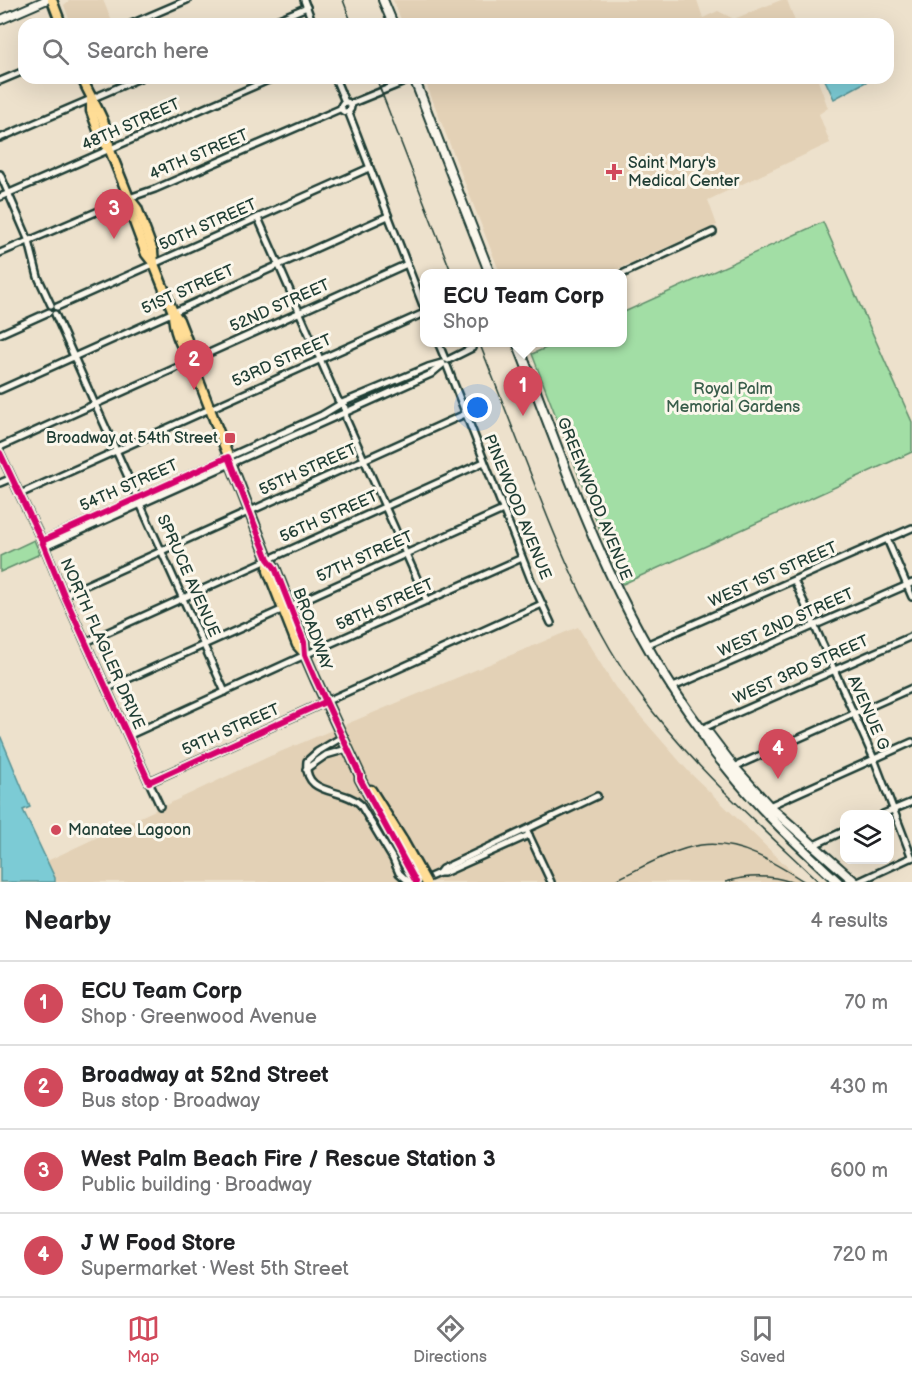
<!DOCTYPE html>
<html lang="en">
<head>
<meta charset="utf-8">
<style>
  body { margin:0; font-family:"Balsamiq Sans",sans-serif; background:#f6f6f6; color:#202124 }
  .controls { position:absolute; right:18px; bottom:18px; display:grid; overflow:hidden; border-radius:12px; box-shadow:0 6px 24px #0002 }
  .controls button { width:54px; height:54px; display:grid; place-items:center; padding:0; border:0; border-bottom:2px solid #e0e0e0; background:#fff; color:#202124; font:30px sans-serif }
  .you { position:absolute; left:478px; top:408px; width:21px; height:21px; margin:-15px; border:4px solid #fff; border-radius:50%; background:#1a73e8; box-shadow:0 0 0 9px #1a73e833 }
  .badge { display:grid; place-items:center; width:39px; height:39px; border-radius:50%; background:#d1495b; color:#fff; font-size:20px; font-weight:700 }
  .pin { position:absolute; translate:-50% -50px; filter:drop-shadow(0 2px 3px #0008) }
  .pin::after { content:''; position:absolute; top:32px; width:21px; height:18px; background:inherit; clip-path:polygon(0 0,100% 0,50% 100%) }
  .popup { position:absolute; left:420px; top:269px; width:207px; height:78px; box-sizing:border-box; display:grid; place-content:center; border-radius:12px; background:#fff; filter:drop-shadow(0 2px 4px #0005); font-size:20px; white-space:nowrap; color:#757577 }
  .popup b { font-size:22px; color:#202124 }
  .popup::after { content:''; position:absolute; left:50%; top:100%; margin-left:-12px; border:12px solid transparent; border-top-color:#fff }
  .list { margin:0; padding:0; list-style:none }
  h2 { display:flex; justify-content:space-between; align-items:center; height:78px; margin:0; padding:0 24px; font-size:26px }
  h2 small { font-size:20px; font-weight:400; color:#757577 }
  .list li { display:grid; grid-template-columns:39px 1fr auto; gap:18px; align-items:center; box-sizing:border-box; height:84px; padding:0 24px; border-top:2px solid #e0e0e0 }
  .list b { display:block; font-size:22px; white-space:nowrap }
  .list p { margin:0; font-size:20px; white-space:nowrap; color:#757577 }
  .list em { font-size:20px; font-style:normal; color:#757577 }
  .icon { flex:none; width:33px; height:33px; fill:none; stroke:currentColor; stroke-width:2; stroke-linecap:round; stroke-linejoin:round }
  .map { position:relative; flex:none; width:912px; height:882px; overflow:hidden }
  .search { position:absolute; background:#fff; box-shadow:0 6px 24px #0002; left:18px; right:18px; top:18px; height:66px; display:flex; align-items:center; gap:15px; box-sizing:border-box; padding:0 21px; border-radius:18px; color:#757577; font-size:22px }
  .sheet { height:414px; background:#fff }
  nav { display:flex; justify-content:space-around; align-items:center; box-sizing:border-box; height:84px; border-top:2px solid #e0e0e0; background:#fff; font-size:16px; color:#757577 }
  nav a { display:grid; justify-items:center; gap:3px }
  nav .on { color:#d1495b }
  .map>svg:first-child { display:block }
  .built { fill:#e3d1b6 }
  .green { fill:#a2dea5; stroke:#608e6c; stroke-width:1.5 }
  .water { fill:#7bcbd5; stroke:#569295; stroke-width:1.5 }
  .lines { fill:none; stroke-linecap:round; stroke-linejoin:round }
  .minor-casing { stroke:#1f3d34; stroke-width:10 }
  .tertiary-casing { stroke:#1f3d34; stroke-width:11 }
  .secondary-casing { stroke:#1f3d34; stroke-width:12 }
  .primary-casing { stroke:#1f3d34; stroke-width:13 }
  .minor { stroke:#fbf7ec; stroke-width:5 }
  .tertiary { stroke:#fbf7ec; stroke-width:7 }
  .secondary { stroke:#fbf7ec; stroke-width:8 }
  .primary { stroke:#ffdd96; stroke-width:8 }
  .rail { stroke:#1f3d34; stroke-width:1.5 }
  .primary-bridge-casing { stroke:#1f3d34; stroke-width:13; stroke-linecap:butt }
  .primary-bridge { stroke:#ffdd96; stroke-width:8 }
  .cycleway-casing { stroke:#fbf7ec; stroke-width:10 }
  .cycleway { stroke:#d6006c; stroke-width:6 }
  .poi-dot { fill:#d1495b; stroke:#fbf7ec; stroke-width:2 }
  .labels { text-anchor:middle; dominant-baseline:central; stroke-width:6; stroke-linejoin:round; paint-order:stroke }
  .street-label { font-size:16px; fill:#1f3d34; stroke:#fbf7ec }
  .poi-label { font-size:16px; fill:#1f3d34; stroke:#fbf7ec; text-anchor:start }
  .park-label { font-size:16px; fill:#395d4b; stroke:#fbf7ec }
</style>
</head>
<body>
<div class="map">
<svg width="912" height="882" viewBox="0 0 912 882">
  <rect width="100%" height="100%" fill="#ede1cc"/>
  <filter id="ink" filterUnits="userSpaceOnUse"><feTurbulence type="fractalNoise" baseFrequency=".0167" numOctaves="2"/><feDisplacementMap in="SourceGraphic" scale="12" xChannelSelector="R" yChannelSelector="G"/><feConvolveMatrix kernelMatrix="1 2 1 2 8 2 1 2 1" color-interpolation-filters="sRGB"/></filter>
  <g filter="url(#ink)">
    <g class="built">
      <path d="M70,0H103L113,24H71L64,5Z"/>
      <path d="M393,0H697L703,18L718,11L734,19L781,0H787L796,24H403Z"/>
      <path d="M424,78H817L828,108L819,114L830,143L708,200L717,225L609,273H500Z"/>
      <path d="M578,627L615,687L689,772L803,882H55L47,861L268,757Z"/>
    </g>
    <g class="green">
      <path d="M823,222L912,422V452L623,584L597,523L532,354L557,343L622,342V313Z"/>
      <path d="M34,540L40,554L0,572V556Z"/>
    </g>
    <g class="water">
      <path d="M824,78H873L834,99Z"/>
      <path d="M0,735L30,807L23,810L55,878V882H0Z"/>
    </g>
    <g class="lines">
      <defs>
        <g id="minor">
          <path d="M304,0L313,24"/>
          <path d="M131,24L187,0"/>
          <path d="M267,24L307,7"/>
          <path d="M335,78L345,102"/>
          <path d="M0,81L24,71"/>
          <circle cx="346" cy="107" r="5"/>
          <path d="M350,104L414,78"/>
          <path d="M348,111L424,308"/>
          <path d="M0,138L140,78"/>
          <path d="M0,174L29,241L38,277L51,305"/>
          <path d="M0,197L273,78"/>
          <path d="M258,218L338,400L345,408L346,419L427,601"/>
          <path d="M0,253L129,198L155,189L342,108"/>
          <path d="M622,274L713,232"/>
          <path d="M57,307L369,168"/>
          <path d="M55,314L94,402"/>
          <path d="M0,334L49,312"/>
          <path d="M438,342L445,359"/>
          <path d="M448,360L472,348"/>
          <path d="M447,366L531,580L551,623"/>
          <path d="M0,390L388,216"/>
          <path d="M98,403L407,264"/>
          <path d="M96,406L225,692"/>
          <path d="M0,447L93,405"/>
          <path d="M0,483L12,478"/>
          <path d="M20,494L424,313"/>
          <path d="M887,539L912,597"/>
          <path d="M42,541L322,415L342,403L428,367L442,363"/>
          <path d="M45,547L431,374L443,364"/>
          <path d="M794,580L874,759L912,858"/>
          <path d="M64,595L465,414"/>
          <path d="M86,642L484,462"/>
          <path d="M646,645L912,528"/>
          <path d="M671,688L912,583"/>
          <path d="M106,689L503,510"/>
          <path d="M325,702L542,604"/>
          <path d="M701,729L912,636"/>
          <path d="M128,736L305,655L522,558"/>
          <path d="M342,737L317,752L307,761C303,797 342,787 360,804L393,859L399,873L409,882"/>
          <path d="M734,767L912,688"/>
          <path d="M306,769L326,755L347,749"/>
          <path d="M149,782L160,806"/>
          <path d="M769,806L912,742"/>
          <path d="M883,814L912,802"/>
          <path d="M528,833L551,882"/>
          <path d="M814,845L844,831"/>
          <path d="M439,873L442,869L597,796"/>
          <path d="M423,880L439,873H444L529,835"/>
          <path d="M858,882L912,857"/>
        </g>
        <g id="tertiary">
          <path d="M0,20L46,0"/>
          <path d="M0,453L42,541L64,595L149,782L325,702"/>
        </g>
        <g id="secondary">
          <path d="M383,0L393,24"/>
          <path d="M414,78L490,274"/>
          <path d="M517,342C569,476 614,613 701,729C706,744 717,756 727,768C760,810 799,846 838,882"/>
          <path d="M701,729L709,734L734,767L769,806L855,882"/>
        </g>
        <g id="primary">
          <path d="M52,0L61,24"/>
          <path d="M82,78C92,102 109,122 109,148"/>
          <path d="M91,99V111L102,141L109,148L129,198L137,208L153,251L154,264"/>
          <path d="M129,198L130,211L146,254L154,264L173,312L179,320L190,348L191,360"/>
          <path d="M173,312C173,329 180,347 191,360L268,559L275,568L304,642L305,655L315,678L360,775V779L416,882"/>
          <path d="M268,559V571L297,645L305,654"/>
          <path d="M371,790L403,841"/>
        </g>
      </defs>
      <use href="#minor" class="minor-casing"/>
      <use href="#tertiary" class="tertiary-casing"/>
      <use href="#secondary" class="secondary-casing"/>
      <use href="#primary" class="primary-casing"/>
      <use href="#minor" class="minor"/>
      <use href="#tertiary" class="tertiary"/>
      <use href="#secondary" class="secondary"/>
      <use href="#primary" class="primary"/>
      <g class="rail">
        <path d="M343,0L352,24"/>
        <path d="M376,78L452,274"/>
        <path d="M479,342C500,396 521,449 542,503C568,569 597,634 638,692C689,763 756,822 819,882"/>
        <path d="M611,882C638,870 672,849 701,845C739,840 775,863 805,882"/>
        <path d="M726,882C747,875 771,875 791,882"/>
      </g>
      <defs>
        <path id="primary-bridge" d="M403,841L426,882"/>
      </defs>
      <use href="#primary-bridge" class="primary-bridge-casing"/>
      <use href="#primary-bridge" class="primary-bridge"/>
      <defs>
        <g id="cycleway">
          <path d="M0,453L42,541L64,595L149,782L325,702"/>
          <path d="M42,541L228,457L268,559L275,568L304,642L305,655L315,678L360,775V779L416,882"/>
        </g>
      </defs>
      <use href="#cycleway" class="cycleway-casing"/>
      <use href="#cycleway" class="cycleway"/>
    </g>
  </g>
  <g class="poi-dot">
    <path d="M611 163h6v6h6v6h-6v6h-6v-6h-6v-6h6z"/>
    <rect x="224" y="432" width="12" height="12" rx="3"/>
    <circle cx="56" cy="830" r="6"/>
  </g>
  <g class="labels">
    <g class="street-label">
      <text transform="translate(131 125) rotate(-24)">48TH STREET</text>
      <text transform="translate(199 155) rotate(-23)">49TH STREET</text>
      <text transform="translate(208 225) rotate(-24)">50TH STREET</text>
      <text transform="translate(188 290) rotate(-24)">51ST STREET</text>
      <text transform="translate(280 306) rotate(-24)">52ND STREET</text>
      <text transform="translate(282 361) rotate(-24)">53RD STREET</text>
      <text transform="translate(308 470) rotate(-24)">55TH STREET</text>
      <text transform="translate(129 486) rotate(-24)">54TH STREET</text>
      <text transform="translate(594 499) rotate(68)">GREENWOOD AVENUE</text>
      <text transform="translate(517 507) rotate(68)">PINEWOOD AVENUE</text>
      <text transform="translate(329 517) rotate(-24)">56TH STREET</text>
      <text transform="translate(365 557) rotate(-24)">57TH STREET</text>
      <text transform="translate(773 575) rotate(-24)">WEST 1ST STREET</text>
      <text transform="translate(188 576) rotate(66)">SPRUCE AVENUE</text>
      <text transform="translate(385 605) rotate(-24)">58TH STREET</text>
      <text transform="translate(786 623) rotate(-24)">WEST 2ND STREET</text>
      <text transform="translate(312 629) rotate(70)">BROADWAY</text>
      <text transform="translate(102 644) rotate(66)">NORTH FLAGLER DRIVE</text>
      <text transform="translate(801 670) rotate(-24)">WEST 3RD STREET</text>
      <text transform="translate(868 713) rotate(66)">AVENUE G</text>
      <text transform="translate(231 730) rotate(-24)">59TH STREET</text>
    </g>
    <g class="poi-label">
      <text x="628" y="163">Saint Mary's<tspan x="628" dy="18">Medical Center</tspan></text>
      <text x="218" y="438" text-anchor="end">Broadway at 54th Street</text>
      <text x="68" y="830">Manatee Lagoon</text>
    </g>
    <g class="park-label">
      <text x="733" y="389">Royal Palm<tspan x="733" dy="18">Memorial Gardens</tspan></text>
    </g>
  </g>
</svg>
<div class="controls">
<button><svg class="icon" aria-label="layers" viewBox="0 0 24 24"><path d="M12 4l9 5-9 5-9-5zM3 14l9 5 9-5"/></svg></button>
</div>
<div class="you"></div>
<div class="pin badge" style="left:523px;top:416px">1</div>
<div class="popup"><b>ECU Team Corp</b>Shop</div>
<div class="pin badge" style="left:194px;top:390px">2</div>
<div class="pin badge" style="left:114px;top:239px">3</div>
<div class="pin badge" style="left:778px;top:779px">4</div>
<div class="search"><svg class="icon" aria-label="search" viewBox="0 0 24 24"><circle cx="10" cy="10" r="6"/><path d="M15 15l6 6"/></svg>Search here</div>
</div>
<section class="sheet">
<h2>Nearby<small>4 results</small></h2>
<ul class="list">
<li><span class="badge">1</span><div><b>ECU Team Corp</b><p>Shop · Greenwood Avenue</p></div><em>70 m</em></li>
<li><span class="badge">2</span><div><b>Broadway at 52nd Street</b><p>Bus stop · Broadway</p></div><em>430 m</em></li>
<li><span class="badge">3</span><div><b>West Palm Beach Fire / Rescue Station 3</b><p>Public building · Broadway</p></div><em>600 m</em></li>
<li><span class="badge">4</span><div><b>J W Food Store</b><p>Supermarket · West 5th Street</p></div><em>720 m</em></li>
</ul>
</section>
<nav>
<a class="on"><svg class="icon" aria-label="map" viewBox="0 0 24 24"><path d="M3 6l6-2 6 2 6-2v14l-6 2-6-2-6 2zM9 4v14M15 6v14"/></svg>Map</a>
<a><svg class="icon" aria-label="directions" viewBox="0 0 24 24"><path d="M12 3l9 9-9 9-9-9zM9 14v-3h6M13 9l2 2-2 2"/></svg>Directions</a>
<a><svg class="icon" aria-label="saved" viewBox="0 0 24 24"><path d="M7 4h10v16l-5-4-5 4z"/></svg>Saved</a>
</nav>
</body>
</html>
